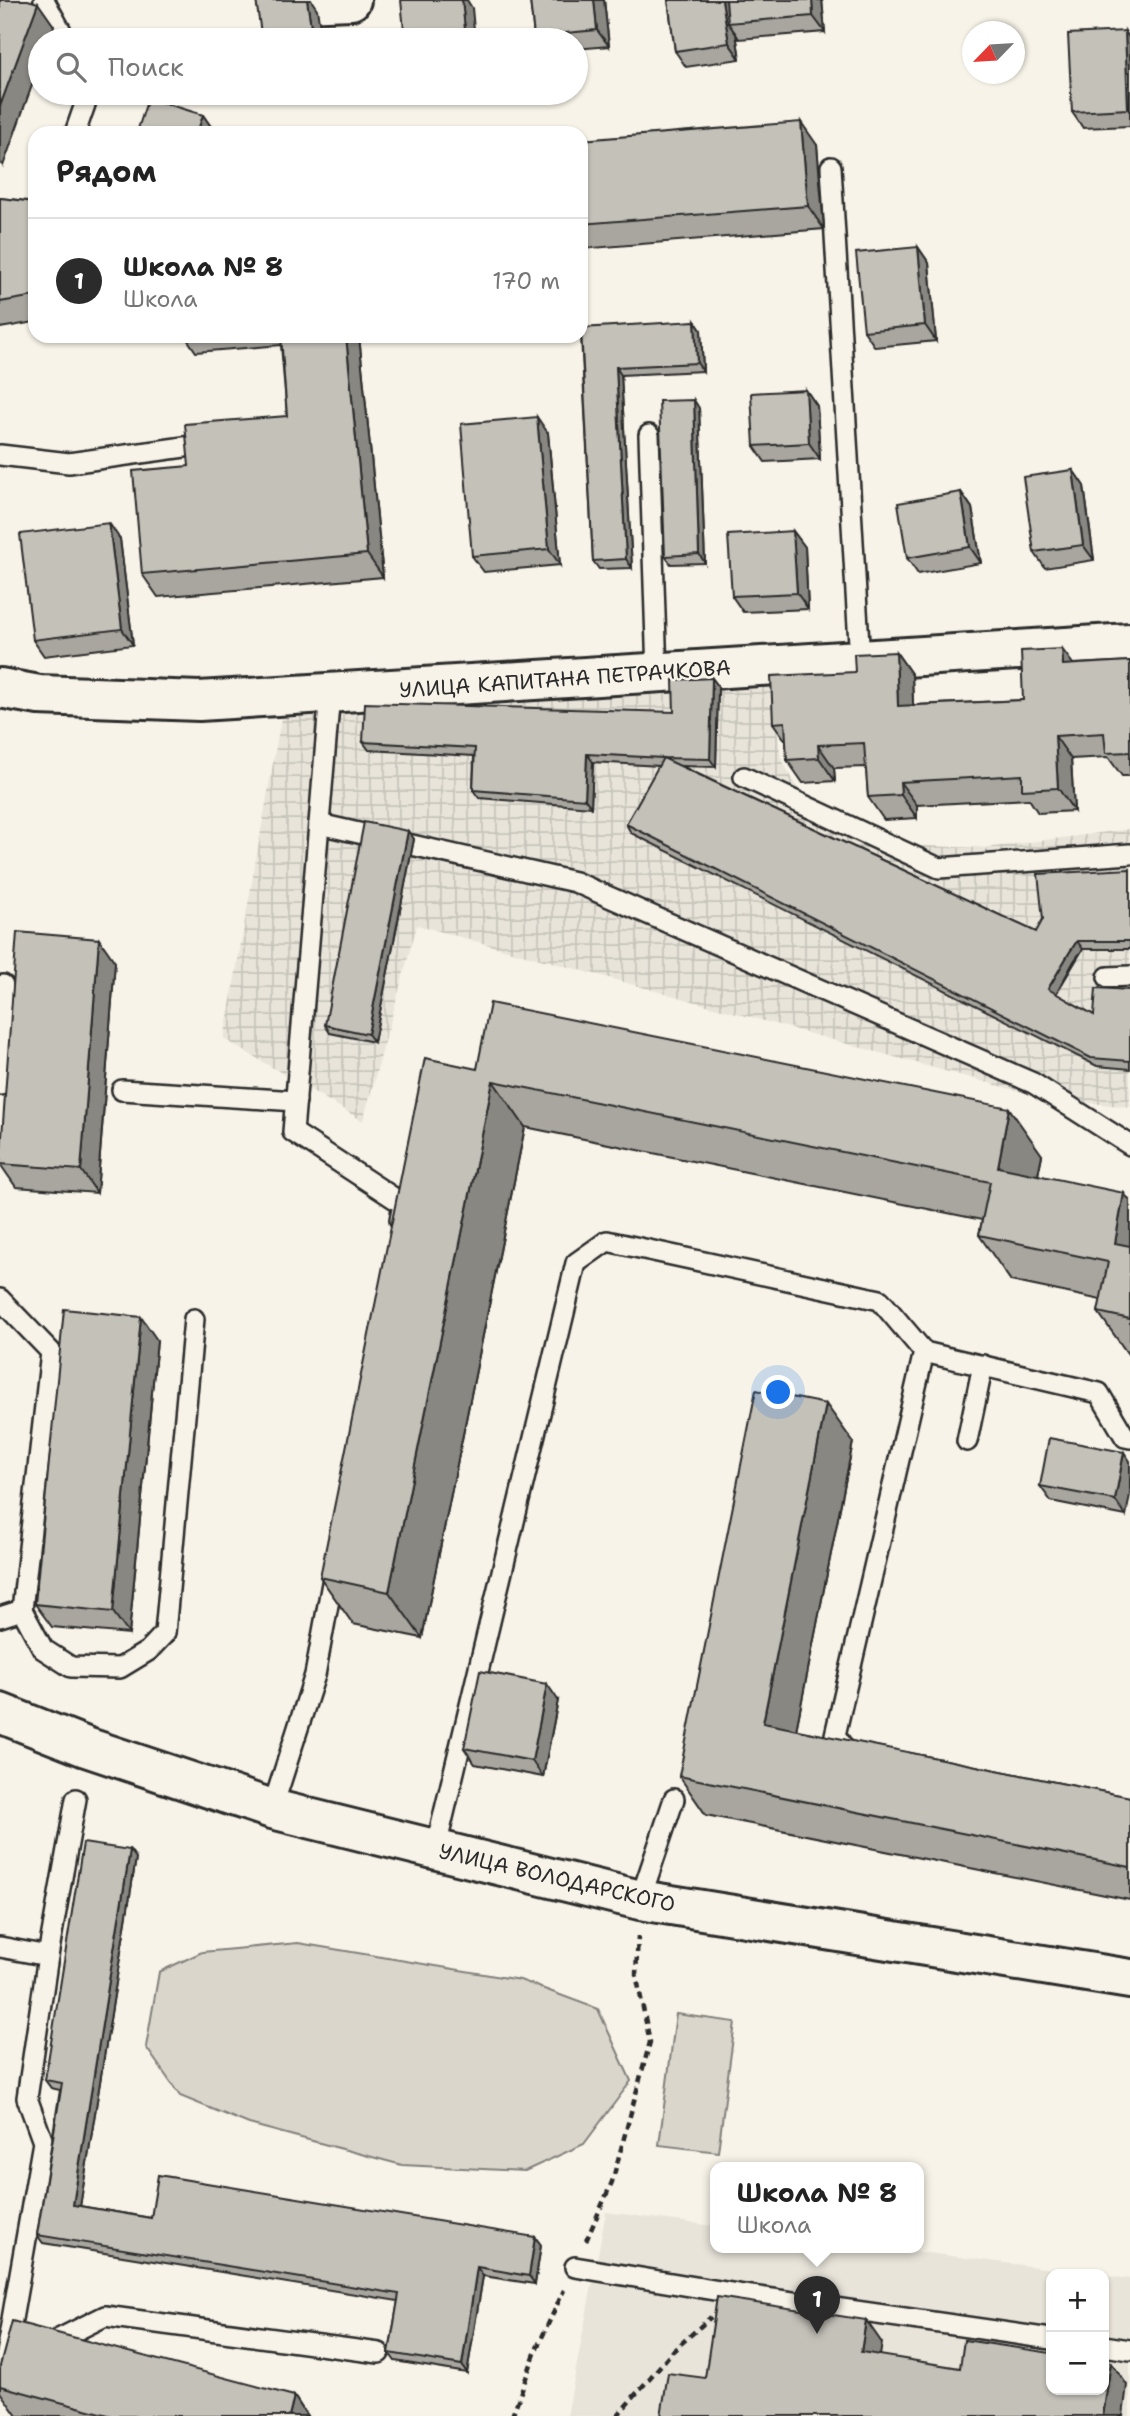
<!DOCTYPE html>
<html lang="ru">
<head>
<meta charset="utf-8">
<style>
  body { margin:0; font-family:"Shantell Sans",sans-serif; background:#f6f6f6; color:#222 }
  .controls { position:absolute; right:21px; bottom:21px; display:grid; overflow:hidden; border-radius:14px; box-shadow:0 2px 5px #0004 }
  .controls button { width:63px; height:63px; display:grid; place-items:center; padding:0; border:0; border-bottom:2px solid #e0e0e0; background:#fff; color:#222; font:35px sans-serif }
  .compass { position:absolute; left:962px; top:21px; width:63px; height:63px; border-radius:50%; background:#fff; box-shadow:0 2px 5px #0004; rotate:245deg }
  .you { position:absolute; left:779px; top:1393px; width:24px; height:24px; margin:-18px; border:5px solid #fff; border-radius:50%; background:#1a73e8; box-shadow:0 0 0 10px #1a73e833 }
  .badge { display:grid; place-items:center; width:46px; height:46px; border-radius:50%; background:#2b2b2b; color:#fff; font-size:23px; font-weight:700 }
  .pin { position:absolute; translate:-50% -58px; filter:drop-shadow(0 2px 4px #0008) }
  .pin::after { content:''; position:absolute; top:37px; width:24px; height:21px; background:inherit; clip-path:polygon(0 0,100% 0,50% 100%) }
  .popup { position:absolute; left:710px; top:2162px; width:214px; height:91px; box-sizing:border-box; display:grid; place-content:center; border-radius:14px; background:#fff; filter:drop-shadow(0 2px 5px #0005); font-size:23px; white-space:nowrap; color:#767676 }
  .popup b { font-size:26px; color:#222 }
  .popup::after { content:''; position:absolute; left:50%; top:100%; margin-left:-14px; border:14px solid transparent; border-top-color:#fff }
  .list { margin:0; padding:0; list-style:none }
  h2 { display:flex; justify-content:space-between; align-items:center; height:91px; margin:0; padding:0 28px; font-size:30px }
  h2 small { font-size:23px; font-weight:400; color:#767676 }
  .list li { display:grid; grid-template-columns:46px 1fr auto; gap:21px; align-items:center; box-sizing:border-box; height:126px; padding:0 28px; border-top:2px solid #e0e0e0 }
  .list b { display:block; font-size:26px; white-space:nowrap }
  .list p { margin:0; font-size:23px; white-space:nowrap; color:#767676 }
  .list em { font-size:23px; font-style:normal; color:#767676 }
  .icon { flex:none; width:38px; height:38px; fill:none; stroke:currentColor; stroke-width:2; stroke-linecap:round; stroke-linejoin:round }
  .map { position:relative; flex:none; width:1130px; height:2416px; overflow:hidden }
  .search { position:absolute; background:#fff; box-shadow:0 2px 5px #0004; left:28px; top:28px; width:560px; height:77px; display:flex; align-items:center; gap:18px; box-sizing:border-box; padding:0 24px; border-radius:38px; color:#767676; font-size:26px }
  .panel { position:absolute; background:#fff; box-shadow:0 2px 5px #0004; left:28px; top:126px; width:560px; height:217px; border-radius:21px }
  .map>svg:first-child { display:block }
  .built { fill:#e8e4da }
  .industrial { fill:url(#industrial-grid) }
  .green { fill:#dad6cc; stroke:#82807c; stroke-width:2 }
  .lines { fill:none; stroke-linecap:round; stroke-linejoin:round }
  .service-casing { stroke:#2b2b2b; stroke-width:24 }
  .minor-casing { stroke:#2b2b2b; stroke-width:44 }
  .path { stroke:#2b2b2b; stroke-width:4.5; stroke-dasharray:7 5; stroke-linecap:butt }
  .service { stroke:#f7f3e8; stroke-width:19 }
  .minor { stroke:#f7f3e8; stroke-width:38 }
  .wall { fill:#a9a69f; stroke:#2b2b2b; stroke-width:2 }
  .shaded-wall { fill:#898782; stroke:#2b2b2b; stroke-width:2 }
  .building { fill:#c4c1b9; stroke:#2b2b2b; stroke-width:2 }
  .labels { text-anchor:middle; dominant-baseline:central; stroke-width:5; stroke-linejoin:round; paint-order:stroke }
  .street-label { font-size:21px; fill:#2b2b2b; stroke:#f7f3e8 }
</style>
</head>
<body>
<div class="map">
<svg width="1130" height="2416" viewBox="0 0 1130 2416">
  <defs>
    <pattern id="industrial-grid" width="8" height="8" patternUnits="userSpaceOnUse" patternTransform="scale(1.75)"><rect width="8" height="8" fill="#e8e4da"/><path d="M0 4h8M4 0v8" fill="none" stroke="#c7c4bb"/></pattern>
  </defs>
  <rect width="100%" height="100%" fill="#f7f3e8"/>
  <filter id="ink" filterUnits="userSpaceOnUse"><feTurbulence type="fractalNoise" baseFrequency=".0143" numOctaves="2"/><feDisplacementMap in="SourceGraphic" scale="14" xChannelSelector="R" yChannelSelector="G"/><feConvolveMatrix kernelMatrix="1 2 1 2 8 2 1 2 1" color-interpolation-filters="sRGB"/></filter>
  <g filter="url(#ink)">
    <path class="built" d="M606,2212L715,2226L716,2248H889L1091,2274H1051V2390H1104V2276L1130,2279V2416H567Z"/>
    <path class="industrial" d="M768,661L781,758L805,801L894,845L986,848L1130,829V1107L1043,1098L417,925L363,1121L224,1039L288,679Z"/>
    <g class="green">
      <path d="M298,1943L520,1980L598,2009L631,2081L584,2144L525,2171L402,2165L249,2124L180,2096L146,2047L159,1972L202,1952Z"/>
      <path d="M676,2014L735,2022L718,2152L659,2145Z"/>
    </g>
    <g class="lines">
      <defs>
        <g id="service">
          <path d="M44,0L66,40"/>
          <path d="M75,133L89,93"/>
          <path d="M831,167L860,661"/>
          <path d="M649,435L657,673"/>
          <path d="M0,455L69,463L213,443"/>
          <path d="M330,693L293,1132L403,1204L400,1220"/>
          <path d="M744,777L939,868L1130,854"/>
          <path d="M319,824L575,882L1033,1083L1130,1145"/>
          <path d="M1108,977L1130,976"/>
          <path d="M0,1085L3,985"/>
          <path d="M122,1090L296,1101"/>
          <path d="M0,1299L51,1352L22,1610L0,1617"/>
          <path d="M924,1352L1099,1393L1125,1437L1130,1438"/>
          <path d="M967,1441L983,1365"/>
          <path d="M22,1610L43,1649L71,1667L120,1668L148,1651L165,1633L194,1319"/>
          <path d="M272,1809L315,1675L335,1567"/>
          <path d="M435,1851L576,1263L607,1241L880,1300L924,1352L835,1735L852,1760"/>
          <path d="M640,1900L674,1799"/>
          <path d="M0,1947L48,1956"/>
          <path d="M575,2267L738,2294L1051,2339"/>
          <path d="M1104,2346L1130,2350"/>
          <path d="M43,2347L105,2316L379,2353"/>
          <path d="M0,2368L4,2365L43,2142L27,2098L48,1956L76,1799"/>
        </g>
        <g id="minor">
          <path d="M290,0L301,2L351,0"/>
          <path d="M0,688L39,695L199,701L1130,643"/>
          <path d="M0,1713L86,1747L272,1809L640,1900L1130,1979"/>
        </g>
      </defs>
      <use href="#service" class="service-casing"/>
      <use href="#minor" class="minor-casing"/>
      <g class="path">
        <path d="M586,2241L612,2182L650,2042L636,1974L638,1936"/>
        <path d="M512,2416L537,2348L564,2290"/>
        <path d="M617,2416L673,2351L711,2317"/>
      </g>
      <use href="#service" class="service"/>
      <use href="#minor" class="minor"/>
    </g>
    <g class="wall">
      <path d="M530,0H604L609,46L576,49V40H537L534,36Z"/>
      <path d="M668,0H822L825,32L739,39L736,34L740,59L686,67L675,51Z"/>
      <path d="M1130,39V126L1083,128L1072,112Z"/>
      <path d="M203,115L214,131V133H141L138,129Z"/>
      <path d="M581,140L817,145L824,229L581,249Z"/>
      <path d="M0,198L35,202V322L0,328Z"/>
      <path d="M918,247L929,263L936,341L875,347L864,331Z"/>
      <path d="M695,321L701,330L703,371L621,375L632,568L599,569L593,561L581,336Z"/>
      <path d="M185,336H359L383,577L158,597L142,574L189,466L287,416L281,345L196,352Z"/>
      <path d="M806,390L817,406L820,459L765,462L754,446Z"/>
      <path d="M699,408L705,563L671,564L665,556Z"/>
      <path d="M548,433L560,565L484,572L472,556Z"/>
      <path d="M1073,470L1084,486L1094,560L1045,568L1034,552Z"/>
      <path d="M961,492L972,508L981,563L918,574L907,558Z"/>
      <path d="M793,531L805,547L808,609L743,612L732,596Z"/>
      <path d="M120,539L133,645L44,656L33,640Z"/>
      <path d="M896,652L912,675L913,705L1023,700L1073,664L1130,661V776H1122L1108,757L1071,759L1074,811L1038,813L1029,799L917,805V818L884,820L868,797L866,767L834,768L835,781L803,783L787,760L786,741L773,723L855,672Z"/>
      <path d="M712,678L718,686L716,767L681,766L1036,932L1130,869V949H1083L1056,994L1094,1015L1130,990V1069L1097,1066L631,833L626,824L659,766L593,762L591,807L479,798L473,790L474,756L369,750L363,742L674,712Z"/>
      <path d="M408,831L414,839L374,1042L330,1033L325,1025Z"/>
      <path d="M115,962L97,1193L16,1187L0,1164V1158Z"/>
      <path d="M477,1069L1042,1155L1038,1175L1130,1201V1357L1098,1312L1101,1300L1011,1281L979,1235L982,1220L525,1127L422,1638L353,1624L320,1577Z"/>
      <path d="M157,1340L129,1634L52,1627L35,1604Z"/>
      <path d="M853,1442L796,1730L1130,1797V1900L706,1815L679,1776Z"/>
      <path d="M1124,1452L1126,1516L1051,1501L1040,1486Z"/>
      <path d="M558,1700L543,1777L475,1764L464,1748Z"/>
      <path d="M130,1850L136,1858L80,2206L151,2218L535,2237L541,2245L535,2284L483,2276L467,2373L395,2361L389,2353L398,2301L43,2243L37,2235L60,2090L51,2088L45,2080Z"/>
      <path d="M0,2366L294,2396L307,2416H17L0,2392Z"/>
    </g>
    <g class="shaded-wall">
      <path d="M307,0H311L317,9L322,40H313Z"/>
      <path d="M462,0H467L472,8L475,40H466Z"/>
      <path d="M594,0H604L609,46L597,30Z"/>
      <path d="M722,0H731L728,23L736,34L740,59L729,43Z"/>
      <path d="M812,0H822L825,32L813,16Z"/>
      <path d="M38,3L54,26L49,40H40V63L3,166L0,162V106Z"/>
      <path d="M1125,31L1130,39V112L1128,109Z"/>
      <path d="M203,115L214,131V133H197Z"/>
      <path d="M801,122L817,145L824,229L808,206Z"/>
      <path d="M918,247L929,263L936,341L925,325Z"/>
      <path d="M695,321L701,330L703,371L697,363Z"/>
      <path d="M346,336H359L383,577L367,554Z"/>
      <path d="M616,367L621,375L632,568L626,559Z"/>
      <path d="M806,390L817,406L820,459L809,443Z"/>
      <path d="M694,400L699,408L705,563L699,554Z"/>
      <path d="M537,417L548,433L560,565L549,549Z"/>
      <path d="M1073,470L1084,486L1094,560L1083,545Z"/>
      <path d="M961,492L972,508L981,563L970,547Z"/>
      <path d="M109,523L120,539L133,645L122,629Z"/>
      <path d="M793,531L805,547L808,609L797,593Z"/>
      <path d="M1062,649L1079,672L1063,665Z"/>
      <path d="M896,652L912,675L914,729L898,706Z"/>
      <path d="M712,678L718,686L716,767L710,759Z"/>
      <path d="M1055,736L1071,759L1074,811L1058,788Z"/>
      <path d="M818,745L834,768L835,781L819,758Z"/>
      <path d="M587,754L593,762L591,807L585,799Z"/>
      <path d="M900,782L917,805V818L901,795Z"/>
      <path d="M408,831L414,839L374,1042L368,1034Z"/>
      <path d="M99,939L115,962L97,1193L81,1170Z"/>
      <path d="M1077,941L1083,949L1074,961L1054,998L1048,989L1069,953Z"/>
      <path d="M493,1081L525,1127L422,1638L389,1592Z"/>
      <path d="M1009,1108L1042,1155L1030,1213L998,1167Z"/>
      <path d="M1124,1193L1130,1201V1265L1115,1243Z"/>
      <path d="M141,1317L157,1340L129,1634L113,1612Z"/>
      <path d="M826,1404L853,1442L790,1761L763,1723Z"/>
      <path d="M1124,1452L1130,1461V1495L1126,1516L1115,1500Z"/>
      <path d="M547,1684L558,1700L543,1777L532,1761Z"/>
      <path d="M130,1850L136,1858L79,2213L73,2205Z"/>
      <path d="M535,2237L541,2245L535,2284L529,2276Z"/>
      <path d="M477,2267L483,2276L467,2373L462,2365Z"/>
      <path d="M866,2320L882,2343L877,2375L861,2352Z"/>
      <path d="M1111,2362L1127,2385L1123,2416H1103Z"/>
      <path d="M294,2396L307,2416H289Z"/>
    </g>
    <g class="building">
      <path d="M0,0H28L38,3L0,106Z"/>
      <path d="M256,0H307L313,40H262Z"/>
      <path d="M401,0H462L466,40H405Z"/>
      <path d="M530,0H594L597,30L534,36Z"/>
      <path d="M668,0H722L729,43L675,51Z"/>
      <path d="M726,0H812L813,16L728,23Z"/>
      <path d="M1125,31L1128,109L1072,112L1068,34Z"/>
      <path d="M148,98L203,115L197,133H152L138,129Z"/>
      <path d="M801,122L808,206L581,224V140Z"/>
      <path d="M0,198L35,202V296L0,302Z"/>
      <path d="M918,247L925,325L864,331L856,253Z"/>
      <path d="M695,321L697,363L616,367L626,559L593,561L581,328Z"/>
      <path d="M281,336H346L367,554L142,574L133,471L189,466L185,424L287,416Z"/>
      <path d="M806,390L809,443L754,446L751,393Z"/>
      <path d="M694,400L699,554L665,556L659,401Z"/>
      <path d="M537,417L549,549L472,556L461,424Z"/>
      <path d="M1073,470L1083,545L1034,552L1023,477Z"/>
      <path d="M961,492L970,547L907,558L898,503Z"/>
      <path d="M109,523L122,629L33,640L20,534Z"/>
      <path d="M793,531L797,593L732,596L728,535Z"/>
      <path d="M1062,649L1063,665L1130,661V752L1106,753L1104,733L1055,736L1058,788L1022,790V775L900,782L901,795L868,797L864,743L818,745L819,758L787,760L785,722L773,723L771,676L855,672L854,654L896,652L898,706L1023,700L1021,651Z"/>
      <path d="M712,678L710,759L663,758L1036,932L1043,919L1038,874L1130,869V941H1077L1069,953L1048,989L1094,1015L1096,988L1130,990V1061L1091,1058L626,824L663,758L587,754L585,799L473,790L475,748L363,742L365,703L674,712L673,680Z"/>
      <path d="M364,822L408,831L368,1034L325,1025Z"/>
      <path d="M17,932L99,939L81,1170L0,1164Z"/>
      <path d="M490,1003L1009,1108L998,1167L1124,1193L1115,1243L1130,1246V1319L1098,1312L1108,1262L979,1235L990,1182L493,1081L389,1592L320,1577L425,1058L477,1069Z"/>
      <path d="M64,1309L141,1317L113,1612L35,1604Z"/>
      <path d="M756,1390L826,1404L763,1723L1130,1797V1867L679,1776Z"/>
      <path d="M1049,1438L1124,1452L1115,1500L1040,1486Z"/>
      <path d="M480,1671L547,1684L532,1761L464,1748Z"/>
      <path d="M83,1843L130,1850L73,2205L151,2218L158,2175L535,2237L529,2276L477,2267L462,2365L389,2353L399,2294L37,2235L62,2083L45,2080Z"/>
      <path d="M717,2297L866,2320L861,2352L960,2368L964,2340L1051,2353V2390H1104V2361L1111,2362L1103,2416H661L668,2373L705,2378Z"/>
      <path d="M12,2321L294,2396L289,2416H112L0,2386V2366Z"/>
    </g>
  </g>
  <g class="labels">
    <g class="street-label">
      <text transform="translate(565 679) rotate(-4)">УЛИЦА КАПИТАНА ПЕТРАЧКОВА</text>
      <text transform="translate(557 1878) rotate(13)">УЛИЦА ВОЛОДАРСКОГО</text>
    </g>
  </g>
</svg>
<div class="controls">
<button>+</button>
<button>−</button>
</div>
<svg class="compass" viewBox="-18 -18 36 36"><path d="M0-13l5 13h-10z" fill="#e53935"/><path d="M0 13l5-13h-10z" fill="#767676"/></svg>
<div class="you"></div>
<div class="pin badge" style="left:817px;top:2334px">1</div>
<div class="popup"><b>Школа № 8</b>Школа</div>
<div class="search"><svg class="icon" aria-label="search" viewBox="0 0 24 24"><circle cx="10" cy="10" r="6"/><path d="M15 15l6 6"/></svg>Поиск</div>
<section class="panel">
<h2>Рядом<small></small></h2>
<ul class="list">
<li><span class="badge">1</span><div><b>Школа № 8</b><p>Школа</p></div><em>170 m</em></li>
</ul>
</section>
</div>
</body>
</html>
